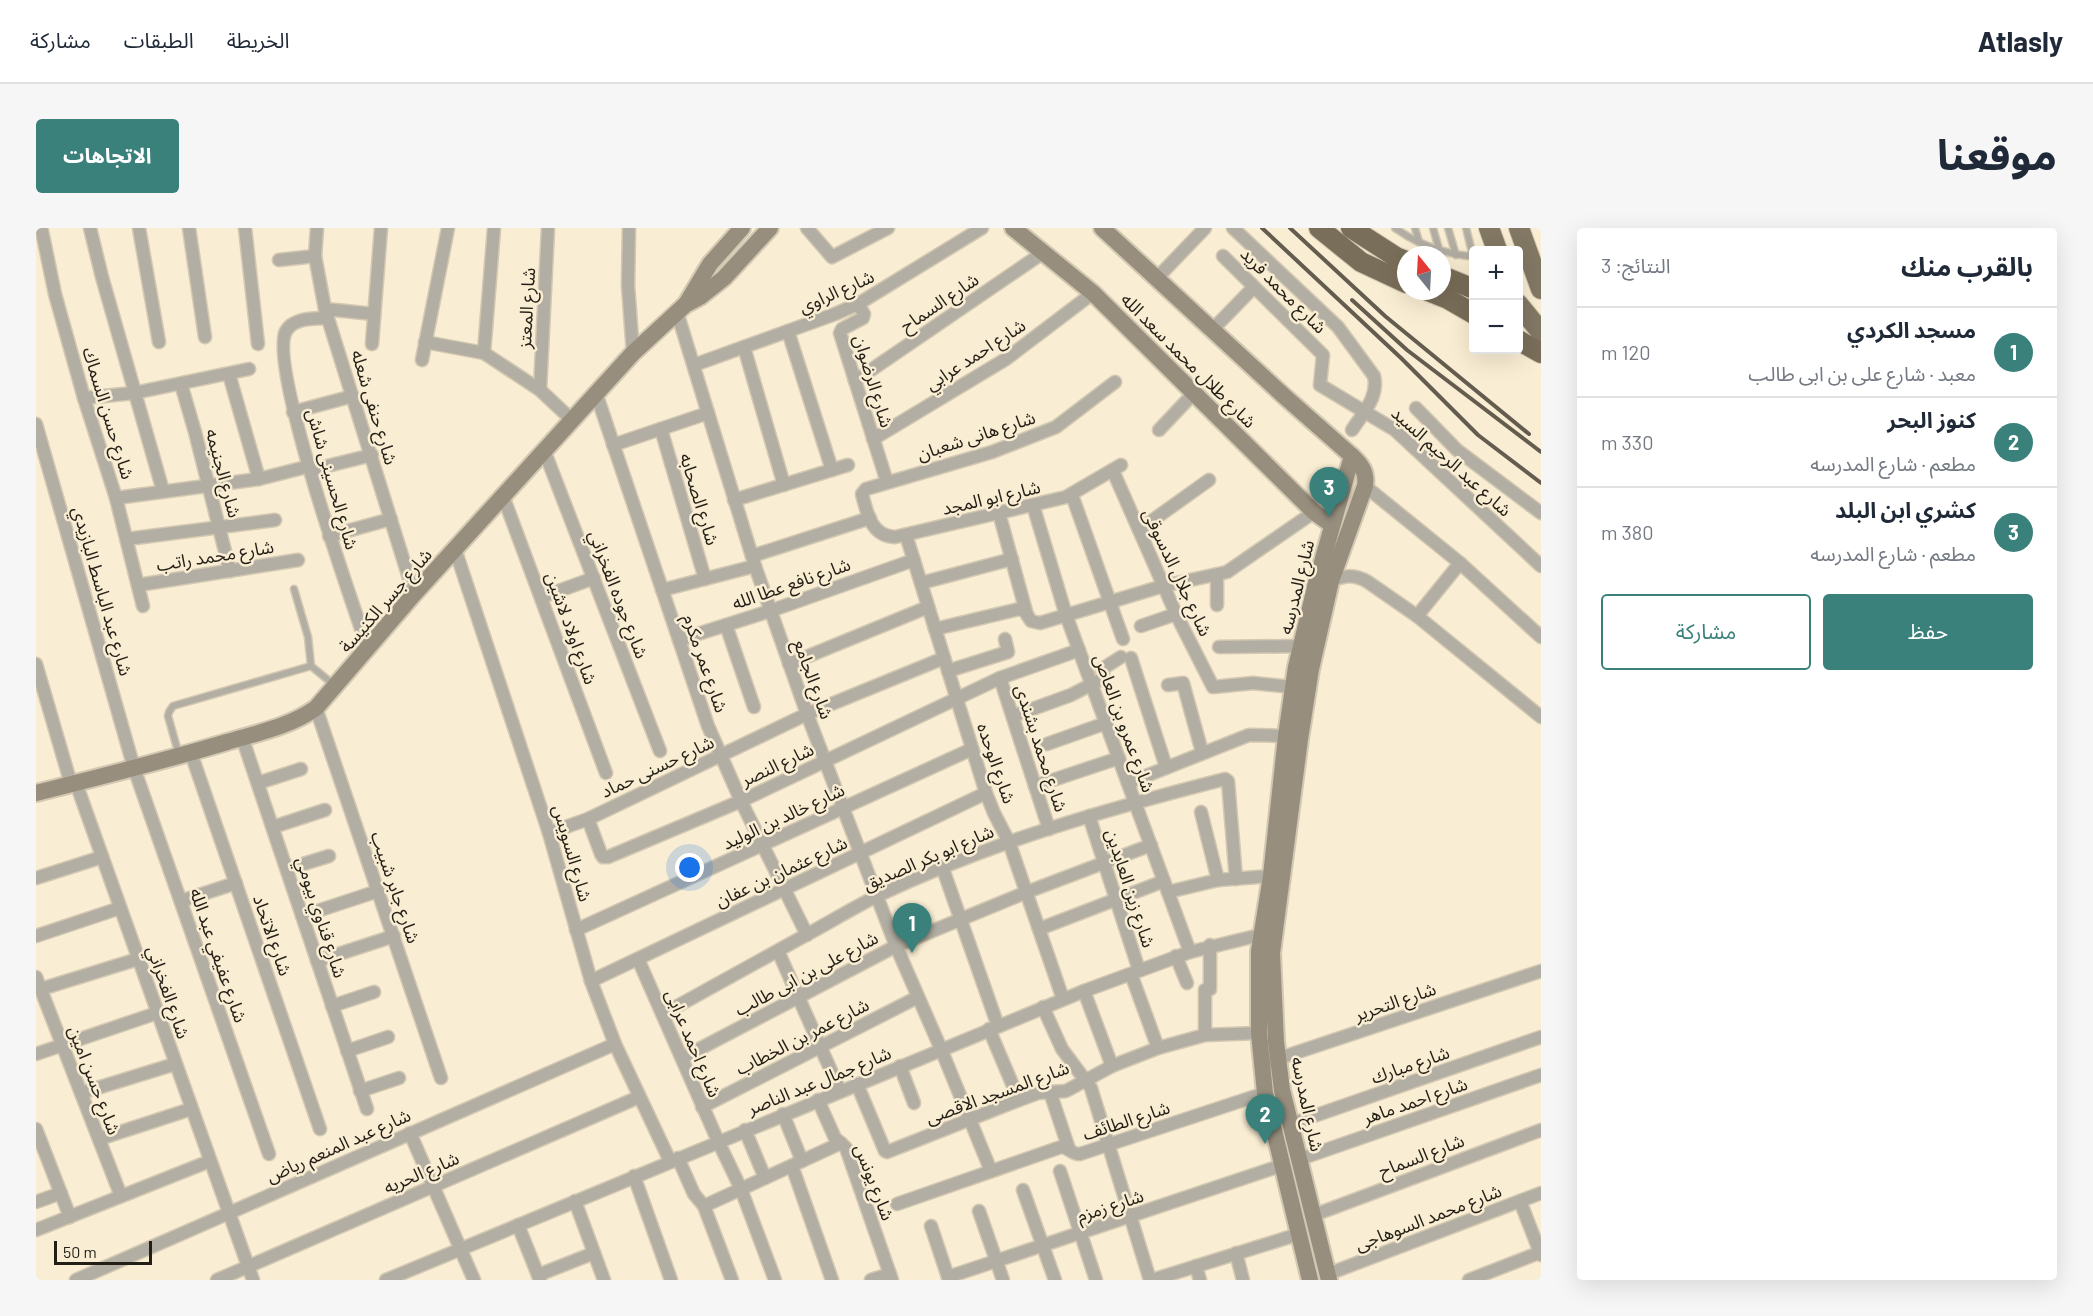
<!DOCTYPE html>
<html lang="ar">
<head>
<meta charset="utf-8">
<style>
  body { margin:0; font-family:Barlow,"Noto Sans Arabic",sans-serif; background:#f6f6f7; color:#1f2937; direction:rtl }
  .controls { position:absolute; right:18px; top:18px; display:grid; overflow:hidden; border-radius:6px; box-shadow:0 6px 24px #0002 }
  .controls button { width:54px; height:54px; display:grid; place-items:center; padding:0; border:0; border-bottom:2px solid #e0e1e3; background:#fff; color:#1f2937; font:30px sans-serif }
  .compass { position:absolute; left:1361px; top:18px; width:54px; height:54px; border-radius:50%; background:#fff; box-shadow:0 6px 24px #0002; rotate:342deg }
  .scale { position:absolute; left:18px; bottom:15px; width:98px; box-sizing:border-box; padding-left:6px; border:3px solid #241f16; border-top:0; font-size:16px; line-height:21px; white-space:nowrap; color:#241f16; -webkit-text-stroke:4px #f9edd3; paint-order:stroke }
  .you { position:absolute; left:654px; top:640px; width:21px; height:21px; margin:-15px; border:4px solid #fff; border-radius:50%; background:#1a73e8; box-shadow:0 0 0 9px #1a73e833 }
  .badge { display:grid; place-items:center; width:39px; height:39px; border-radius:50%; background:#3a817b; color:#fff; font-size:20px; font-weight:700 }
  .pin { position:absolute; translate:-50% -50px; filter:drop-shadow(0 2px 3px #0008) }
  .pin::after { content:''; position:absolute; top:32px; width:21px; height:18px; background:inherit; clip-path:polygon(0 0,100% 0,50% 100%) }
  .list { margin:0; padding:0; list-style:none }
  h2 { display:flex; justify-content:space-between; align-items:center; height:78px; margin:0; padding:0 24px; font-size:26px }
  h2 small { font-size:20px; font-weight:400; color:#747a83 }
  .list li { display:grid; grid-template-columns:39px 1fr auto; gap:18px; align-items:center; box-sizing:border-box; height:90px; padding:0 24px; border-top:2px solid #e0e1e3 }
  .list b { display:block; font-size:22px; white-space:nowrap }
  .list p { margin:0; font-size:20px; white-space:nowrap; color:#747a83 }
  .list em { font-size:20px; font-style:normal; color:#747a83 }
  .actions { display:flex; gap:12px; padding:18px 24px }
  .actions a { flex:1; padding:14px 0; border:2px solid #3a817b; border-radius:6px; text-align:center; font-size:21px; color:#3a817b }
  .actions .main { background:#3a817b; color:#fff }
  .map { position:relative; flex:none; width:1505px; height:1052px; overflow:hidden; direction:ltr; border-radius:6px }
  header { display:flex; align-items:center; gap:36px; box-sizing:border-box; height:84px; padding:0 30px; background:#fff; border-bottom:2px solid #e0e1e3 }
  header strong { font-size:28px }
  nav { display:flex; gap:33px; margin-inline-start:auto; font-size:21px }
  .intro { display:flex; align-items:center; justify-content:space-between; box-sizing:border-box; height:144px; padding:0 36px }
  h1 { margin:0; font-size:42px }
  .button { padding:15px 27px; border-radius:6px; background:#3a817b; color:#fff; font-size:21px; font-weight:700 }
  main { display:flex; gap:36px; padding:0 36px }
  aside { flex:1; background:#fff; border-radius:6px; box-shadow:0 6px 24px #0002 }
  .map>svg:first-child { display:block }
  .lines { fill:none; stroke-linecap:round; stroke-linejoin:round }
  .service-casing { stroke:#d3c8b1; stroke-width:9 }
  .minor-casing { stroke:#d3c8b1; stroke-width:15 }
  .secondary-casing { stroke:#d3c8b1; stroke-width:20 }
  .primary-casing { stroke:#d3c8b1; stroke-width:22 }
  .trunk-casing { stroke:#d3c8b1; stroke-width:22 }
  .service { stroke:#b3aea3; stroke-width:6 }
  .minor { stroke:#b3aea3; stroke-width:12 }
  .secondary { stroke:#978e7e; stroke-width:16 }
  .primary { stroke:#827864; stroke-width:20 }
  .trunk { stroke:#796e59; stroke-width:20 }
  .rail { stroke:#645d4f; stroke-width:4 }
  .labels { text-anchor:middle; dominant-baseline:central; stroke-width:5; stroke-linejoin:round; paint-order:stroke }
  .street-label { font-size:18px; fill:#241f16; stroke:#f9edd3 }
</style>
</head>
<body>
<header>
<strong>Atlasly</strong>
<nav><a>الخريطة</a><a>الطبقات</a><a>مشاركة</a></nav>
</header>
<div class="intro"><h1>موقعنا</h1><a class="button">الاتجاهات</a></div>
<main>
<aside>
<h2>بالقرب منك<small>النتائج: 3</small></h2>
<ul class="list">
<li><span class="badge">1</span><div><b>مسجد الكردي</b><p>معبد · شارع على بن ابى طالب</p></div><em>120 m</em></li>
<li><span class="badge">2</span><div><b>كنوز البحر</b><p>مطعم · شارع المدرسه</p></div><em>330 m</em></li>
<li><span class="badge">3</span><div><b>كشري ابن البلد</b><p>مطعم · شارع المدرسه</p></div><em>380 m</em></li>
</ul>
<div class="actions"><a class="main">حفظ</a><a>مشاركة</a></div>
</aside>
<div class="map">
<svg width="1505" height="1052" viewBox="0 0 1505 1052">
  <rect width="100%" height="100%" fill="#f9edd3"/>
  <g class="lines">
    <defs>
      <g id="service">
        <path d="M1359,0C1380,15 1406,25 1432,28L1436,24L1430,0"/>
        <path d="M1379,0L1383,14"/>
        <path d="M1397,0L1403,21"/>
        <path d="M1412,0L1420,27"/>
        <path d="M258,361L272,409L275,438L297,456"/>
        <path d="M143,527L132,488L133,484L137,478L275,438"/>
      </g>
      <g id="minor">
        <path d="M54,0L66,49L127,263"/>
        <path d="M103,0L123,114"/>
        <path d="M153,0L169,109"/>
        <path d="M209,0L222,116"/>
        <path d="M281,0L279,28L289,81L378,366"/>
        <path d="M593,0L592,57L597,125"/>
        <path d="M771,0L796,29L852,0"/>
        <path d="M1197,0L1302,99L1338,148C1343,169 1327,185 1316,202"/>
        <path d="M6,3L19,66L48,170L80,270L107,378"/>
        <path d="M1187,28L1287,127L1284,157L1359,202L1505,338"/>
        <path d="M243,32L279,28"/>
        <path d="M1121,50L1169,0"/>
        <path d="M822,76L828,86L827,90L806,101L804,105L851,254"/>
        <path d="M289,81L338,86"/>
        <path d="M641,84L719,338L771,486L860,718L905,821L955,943"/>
        <path d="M292,90C278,91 258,89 250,103C232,136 316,374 332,421"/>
        <path d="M1177,101L1218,59"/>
        <path d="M752,103L796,242"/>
        <path d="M389,114L448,125L504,162L536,192"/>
        <path d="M336,116L345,0"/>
        <path d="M708,119L748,257"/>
        <path d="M448,125L458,0"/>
        <path d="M386,132L412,0"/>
        <path d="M658,137L799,86L822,76L946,0"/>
        <path d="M193,146L223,251"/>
        <path d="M819,153L1008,24"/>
        <path d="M1079,154L1020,199L956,224L830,261L826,266C831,285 835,308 859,309L1030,269L1085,237"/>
        <path d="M145,156L159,204L194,343"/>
        <path d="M504,162L512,0"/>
        <path d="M560,165L672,498L705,573L771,707"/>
        <path d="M48,170L98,165L213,141"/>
        <path d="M1380,180L1421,222L1505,285"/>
        <path d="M257,184L317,168"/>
        <path d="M0,196L98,540L233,926"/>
        <path d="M625,201L669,351"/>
        <path d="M1123,202L1158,165"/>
        <path d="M837,211L970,131L1057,65"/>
        <path d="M577,217L672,185"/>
        <path d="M508,222L624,523"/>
        <path d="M275,242L336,227"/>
        <path d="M1077,243L1140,386L1177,459L1217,455L1256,459"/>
        <path d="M1329,258L1424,335L1505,409"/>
        <path d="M1036,267L1087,411"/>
        <path d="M467,268L570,545"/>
        <path d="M80,270L223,251L274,238"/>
        <path d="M698,272L812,237"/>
        <path d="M997,277L1030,387L1154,724"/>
        <path d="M963,285L991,387"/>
        <path d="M1103,302L1173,252"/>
        <path d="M870,307L950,565L958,585L973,614L1027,771"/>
        <path d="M293,308L355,291"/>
        <path d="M91,311L239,292"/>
        <path d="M419,321L513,605L555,753L579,816L634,933"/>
        <path d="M716,328L834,290"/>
        <path d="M1292,354C1307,348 1317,345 1332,354L1381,388L1505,489"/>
        <path d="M885,355L976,331"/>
        <path d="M102,357L262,332"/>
        <path d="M626,362L719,338"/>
        <path d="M506,369L558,350"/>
        <path d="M1181,377V347"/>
        <path d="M1381,388L1424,335"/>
        <path d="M690,397L718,479"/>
        <path d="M1105,398L1140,386"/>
        <path d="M899,401L983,381L989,383L995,393L1004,395L1127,358L1191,344L1278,284"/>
        <path d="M643,412L734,383L878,332"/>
        <path d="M1183,419L1265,418"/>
        <path d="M1095,430L1130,539"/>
        <path d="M0,436L35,556"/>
        <path d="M753,436L892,379"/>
        <path d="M912,443L972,424L969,411"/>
        <path d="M964,450L1013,601"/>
        <path d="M1132,457L1147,455L1166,524"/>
        <path d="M280,480L405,850"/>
        <path d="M977,488L1035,467L1068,450L1066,441L1085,429"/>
        <path d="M206,509L331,881"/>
        <path d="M1011,516L1070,495"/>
        <path d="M155,525L284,901"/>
        <path d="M40,555L217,1052"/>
        <path d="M222,555L265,541"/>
        <path d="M1092,555L1213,507L1250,508"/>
        <path d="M999,558L1083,530"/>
        <path d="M1165,584L1182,652"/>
        <path d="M1053,588L1103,742"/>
        <path d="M552,591L565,626L567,629H572L705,573L964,450L1043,422"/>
        <path d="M237,599L289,582"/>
        <path d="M513,605L552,591L771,486L908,430"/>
        <path d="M251,641L293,628"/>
        <path d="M907,641L962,798"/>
        <path d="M0,650L66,629"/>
        <path d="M1132,664L1182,652L1235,648"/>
        <path d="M145,673L200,655"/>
        <path d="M266,688L342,663"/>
        <path d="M1003,701L1128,653"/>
        <path d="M540,702L936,521"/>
        <path d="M0,708L84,680"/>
        <path d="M742,723L804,863"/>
        <path d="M1140,728L1151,755"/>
        <path d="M602,731L682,913L705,961L739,1052"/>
        <path d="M281,733L358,708"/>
        <path d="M1095,746L1122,820"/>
        <path d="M0,749L85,968"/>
        <path d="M555,753L950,565"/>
        <path d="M5,761L102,731"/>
        <path d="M1048,763L1076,838"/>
        <path d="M296,778L338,764"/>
        <path d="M1007,779L1026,821L1055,860L1114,1052"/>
        <path d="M627,786C674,760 722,734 770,707C794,694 817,680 841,668C952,615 1071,581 1189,551L1192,553L1200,651"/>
        <path d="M953,801L983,872"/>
        <path d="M1169,807V762L1174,761V717"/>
        <path d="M311,823L352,809"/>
        <path d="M0,826L121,785"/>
        <path d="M646,830L860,718L991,664L1115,617"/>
        <path d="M1235,833L1505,743"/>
        <path d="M864,838L878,875"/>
        <path d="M821,856L849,923L851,924L983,872L1002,865L1030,863L1076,838L1122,820L1169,807L1223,805"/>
        <path d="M324,863L363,850"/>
        <path d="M1014,864L1033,921"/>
        <path d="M45,865L139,836"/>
        <path d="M782,872L799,910L810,920L856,1052"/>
        <path d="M666,879L882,769"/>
        <path d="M747,886L766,933"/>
        <path d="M1255,896L1505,809"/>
        <path d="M0,901L34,989"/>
        <path d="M709,902L729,950"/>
        <path d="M374,905L438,1052"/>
        <path d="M63,911L155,881"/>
        <path d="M642,930L658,966L668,978L696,1052"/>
        <path d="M1264,931L1505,847"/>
        <path d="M756,938L796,1052"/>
        <path d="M1024,943L1060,1052"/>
        <path d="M598,948L635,1052"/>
        <path d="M987,962L1019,1052"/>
        <path d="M539,973L568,1052"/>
        <path d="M1484,973L1505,1027"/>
        <path d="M0,974L25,965"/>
        <path d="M861,976L1025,919C1033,919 1036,927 1044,926L1229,865"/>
        <path d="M668,978L805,915"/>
        <path d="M943,983L967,1052"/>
        <path d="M1278,987L1505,902"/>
        <path d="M482,997L504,1052"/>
        <path d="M895,998L913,1052"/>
        <path d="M0,1002L174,933"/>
        <path d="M1200,1025L1207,1052"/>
        <path d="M1160,1038L1164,1052"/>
        <path d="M1292,1046L1505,965"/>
        <path d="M502,1047L558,1025"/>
        <path d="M912,1049L1247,937"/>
        <path d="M40,1052L579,816"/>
        <path d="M181,1052L603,869"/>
        <path d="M350,1052L1048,763L1154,724L1224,707H1233"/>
        <path d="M835,1052L854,1046"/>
        <path d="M1116,1052L1263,1006"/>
        <path d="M1433,1052L1505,1024"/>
      </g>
      <g id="secondary">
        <path d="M977,0L1057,65L1278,284L1296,297"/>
        <path d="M1066,0L1248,168L1316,228C1326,237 1331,245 1329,258L1295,353L1275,441L1264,511L1236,725L1240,814L1246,862L1293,1052"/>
        <path d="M650,76L674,36L706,0"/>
        <path d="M0,565C64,549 128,533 191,514C221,505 253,499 280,480L378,366L597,125L649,77L664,69L688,50L734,0"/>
        <path d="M1274,1052L1229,865L1223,805V723L1235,648L1250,508L1260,439L1279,359L1316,228"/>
      </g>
      <g id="primary">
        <path d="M1453,0L1461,22"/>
        <path d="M1483,0L1505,61"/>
        <path d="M1482,76L1505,104"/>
      </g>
      <g id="trunk">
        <path d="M1283,0L1325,34L1370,55"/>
        <path d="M1315,0L1360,29L1370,33"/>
        <path d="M1406,48L1438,61"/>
        <path d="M1392,63L1412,71L1438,86"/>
        <path d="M1482,112L1505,125"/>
      </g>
    </defs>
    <use href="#service" class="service-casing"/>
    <use href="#minor" class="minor-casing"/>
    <use href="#secondary" class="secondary-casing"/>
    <use href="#primary" class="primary-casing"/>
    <use href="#trunk" class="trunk-casing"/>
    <use href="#service" class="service"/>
    <use href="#minor" class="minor"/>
    <use href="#secondary" class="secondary"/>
    <use href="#primary" class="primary"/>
    <use href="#trunk" class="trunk"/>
    <g class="rail">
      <path d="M1226,0L1365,130L1442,207L1505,255"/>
      <path d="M1254,0L1349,88L1493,206"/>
      <path d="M1316,72L1371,122L1505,224"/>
    </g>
  </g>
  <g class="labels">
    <g class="street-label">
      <text transform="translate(1248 62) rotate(45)">شارع محمد فريد</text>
      <text transform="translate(800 63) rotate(-24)">شارع الراوي</text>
      <text transform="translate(903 74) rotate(-34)">شارع السماح</text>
      <text transform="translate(490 80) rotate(-87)">شارع المعتز</text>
      <text transform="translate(939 126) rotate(-33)">شارع احمد عرابي</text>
      <text transform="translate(1153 132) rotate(45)">شارع طلال محمد سعد الله</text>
      <text transform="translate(838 153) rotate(73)">شارع الرضوان</text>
      <text transform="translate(339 179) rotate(73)">شارع حنفى شعله</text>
      <text transform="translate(73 185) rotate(73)">شارع حسن السماك</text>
      <text transform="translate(940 207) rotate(-18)">شارع هانى شعبان</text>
      <text transform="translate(1416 233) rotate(42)">شارع عبد الرحيم السيد</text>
      <text transform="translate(188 245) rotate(75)">شارع الجنيمه</text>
      <text transform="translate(297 251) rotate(74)">شارع الحسينى شاش</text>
      <text transform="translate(955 269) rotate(-13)">شارع ابو المجد</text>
      <text transform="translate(664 271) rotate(73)">شارع الصحابه</text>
      <text transform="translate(179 327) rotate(-9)">شارع محمد راتب</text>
      <text transform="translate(1142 344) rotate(65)">شارع جلال الدسوقى</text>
      <text transform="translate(755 355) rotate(-19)">شارع نافع عطا الله</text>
      <text transform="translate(1260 359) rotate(-76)">شارع المدرسه</text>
      <text transform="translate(67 363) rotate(74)">شارع عبد الباسط البازيدي</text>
      <text transform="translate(583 366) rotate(69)">شارع جوده الفخراني</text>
      <text transform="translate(349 372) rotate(-49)">شارع جسر الكنيسة</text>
      <text transform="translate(536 400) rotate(70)">شارع اولاد لاشين</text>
      <text transform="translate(670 435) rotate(71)">شارع عمر مكرم</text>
      <text transform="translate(778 451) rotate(70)">شارع الجامع</text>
      <text transform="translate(1089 495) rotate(70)">شارع عمرو بن العاص</text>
      <text transform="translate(1006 520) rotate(72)">شارع محمد بشندى</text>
      <text transform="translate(961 535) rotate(71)">شارع الوحده</text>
      <text transform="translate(741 536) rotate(-25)">شارع النصر</text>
      <text transform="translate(621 538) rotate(-25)">شارع حسنى حماد</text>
      <text transform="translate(747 588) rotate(-25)">شارع خالد بن الوليد</text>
      <text transform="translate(537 625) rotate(74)">شارع السويس</text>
      <text transform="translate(892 629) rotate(-23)">شارع ابو بكر الصديق</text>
      <text transform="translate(745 643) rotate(-25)">شارع عثمان بن عفان</text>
      <text transform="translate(360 659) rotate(71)">شارع جابر شبيب</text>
      <text transform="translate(1095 660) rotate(72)">شارع زين العابدين</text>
      <text transform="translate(286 689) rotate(72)">شارع قناوي بيومي</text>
      <text transform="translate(237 707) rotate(71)">شارع الاتحاد</text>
      <text transform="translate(183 727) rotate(71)">شارع عفيفي عبد الله</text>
      <text transform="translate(770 745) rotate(-28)">شارع على بن ابى طالب</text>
      <text transform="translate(133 764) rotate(71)">شارع الفخراني</text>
      <text transform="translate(1359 773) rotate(-19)">شارع التحرير</text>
      <text transform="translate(766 808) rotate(-27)">شارع عمر بن الخطاب</text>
      <text transform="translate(658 815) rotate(67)">شارع احمد عرابى</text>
      <text transform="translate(1374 836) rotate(-19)">شارع مبارك</text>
      <text transform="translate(59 852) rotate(69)">شارع حسن امين</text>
      <text transform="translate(783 852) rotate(-22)">شارع جمال عبد الناصر</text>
      <text transform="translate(961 864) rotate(-20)">شارع المسجد الاقصى</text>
      <text transform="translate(1379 872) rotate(-19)">شارع احمد ماهر</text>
      <text transform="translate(1272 876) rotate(78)">شارع المدرسه</text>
      <text transform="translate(1090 892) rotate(-18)">شارع الطائف</text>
      <text transform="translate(302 917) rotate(-24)">شارع عبد المنعم رياض</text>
      <text transform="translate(1385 927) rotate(-21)">شارع السماح</text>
      <text transform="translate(385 944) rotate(-23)">شارع الحريه</text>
      <text transform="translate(839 954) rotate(69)">شارع يونس</text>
      <text transform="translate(1074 977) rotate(-18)">شارع زمزم</text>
      <text transform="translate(1392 989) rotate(-21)">شارع محمد السوهاجى</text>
    </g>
  </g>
</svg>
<div class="controls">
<button>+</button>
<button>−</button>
</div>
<svg class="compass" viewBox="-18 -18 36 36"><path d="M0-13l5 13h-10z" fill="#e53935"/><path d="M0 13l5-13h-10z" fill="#747a83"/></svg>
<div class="scale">50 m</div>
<div class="you"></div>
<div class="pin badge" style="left:876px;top:725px">1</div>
<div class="pin badge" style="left:1229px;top:916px">2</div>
<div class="pin badge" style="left:1293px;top:289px">3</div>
</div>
</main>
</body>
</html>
